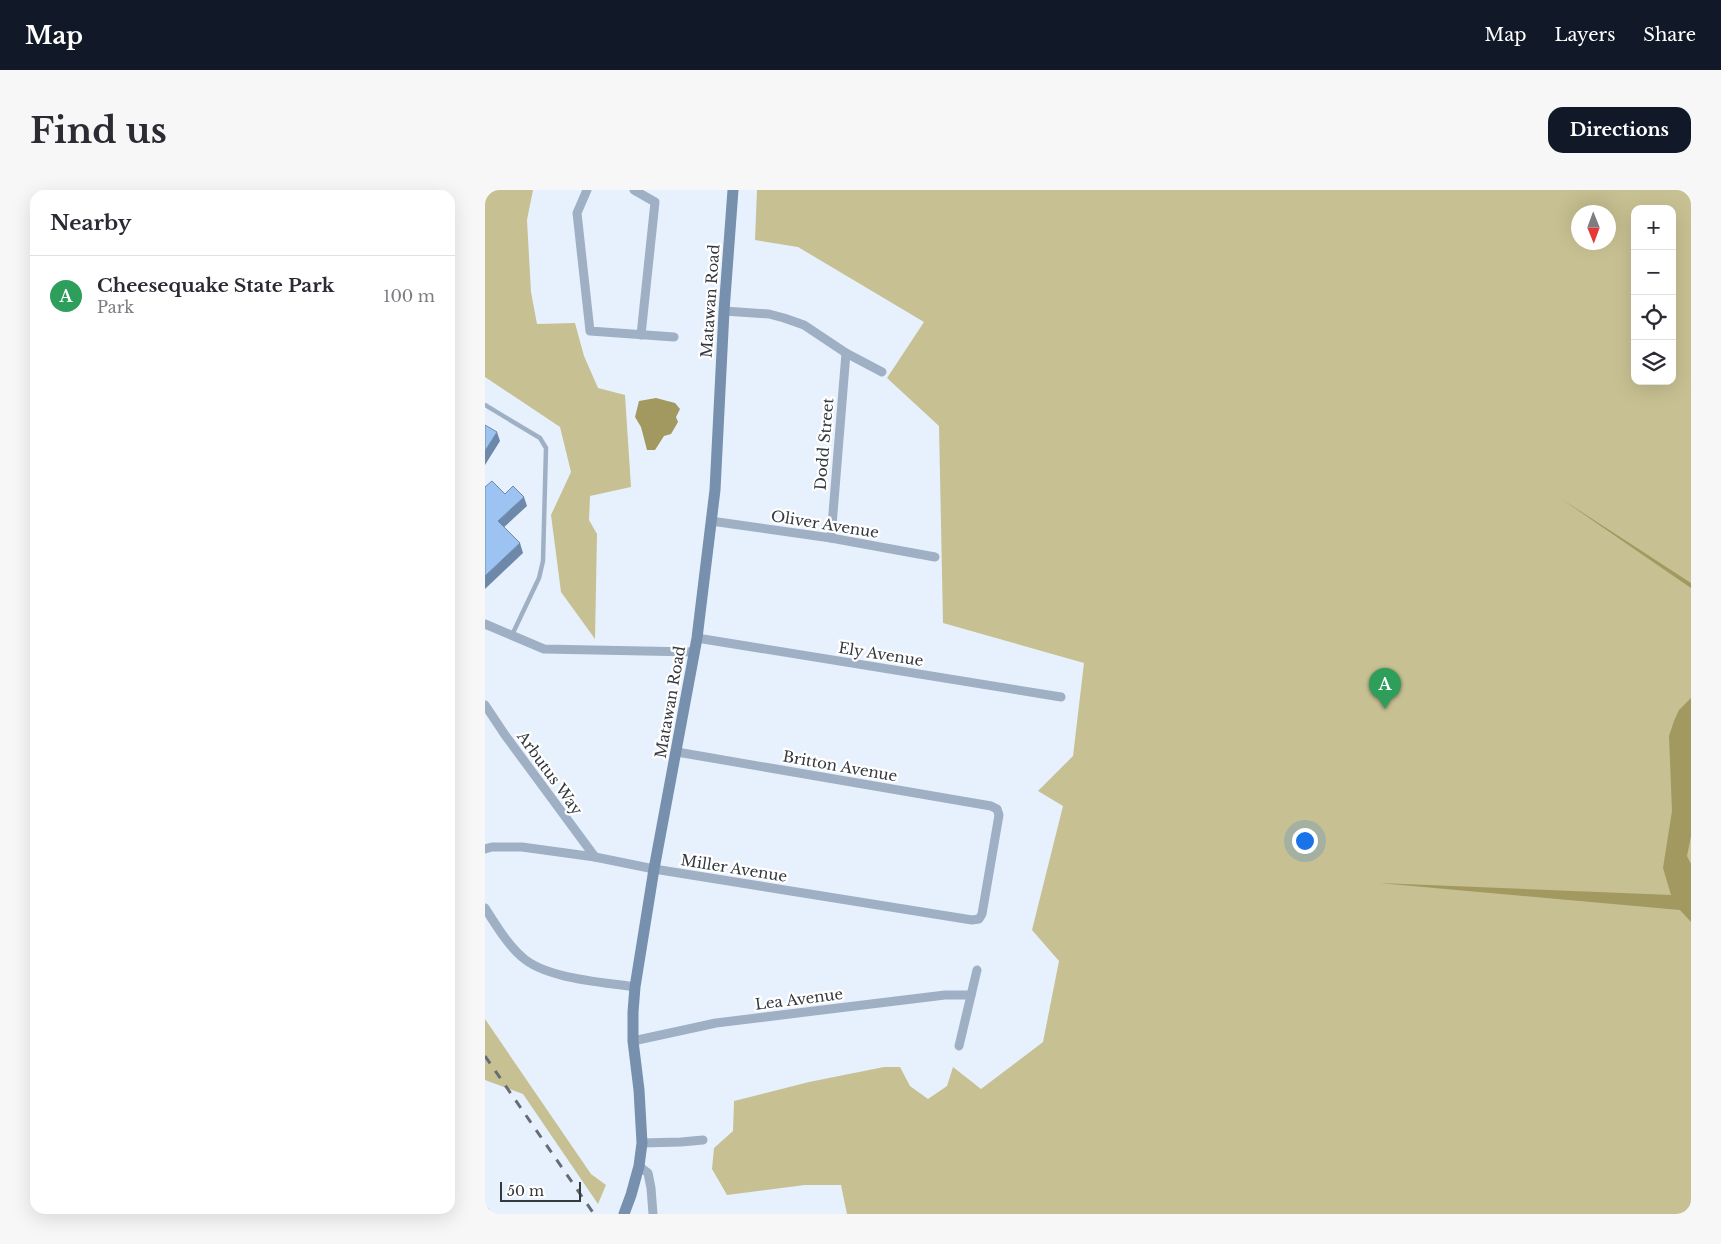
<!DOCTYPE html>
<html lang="en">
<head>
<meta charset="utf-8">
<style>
  body { margin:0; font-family:"Libre Baskerville",serif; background:#f7f7f7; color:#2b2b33 }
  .controls { position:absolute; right:15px; top:15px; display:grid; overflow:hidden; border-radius:10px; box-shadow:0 5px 20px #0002 }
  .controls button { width:45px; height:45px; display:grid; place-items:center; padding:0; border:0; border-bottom:1px solid #e1e1e2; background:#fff; color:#2b2b33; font:25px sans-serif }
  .compass { position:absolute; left:1086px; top:15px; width:45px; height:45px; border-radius:50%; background:#fff; box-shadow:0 5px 20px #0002; rotate:179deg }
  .scale { position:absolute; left:15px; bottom:12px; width:81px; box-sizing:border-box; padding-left:5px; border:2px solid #34393f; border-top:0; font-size:14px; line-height:18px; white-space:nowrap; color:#34393f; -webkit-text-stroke:4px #fff; paint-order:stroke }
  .you { position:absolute; left:819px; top:650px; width:18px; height:18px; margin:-12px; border:4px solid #fff; border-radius:50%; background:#1a73e8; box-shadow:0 0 0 8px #1a73e833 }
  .badge { display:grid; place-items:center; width:32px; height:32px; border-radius:50%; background:#111827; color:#fff; font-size:16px; font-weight:700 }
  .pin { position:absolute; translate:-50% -41px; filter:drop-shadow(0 1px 2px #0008) }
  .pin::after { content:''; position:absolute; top:26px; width:18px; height:15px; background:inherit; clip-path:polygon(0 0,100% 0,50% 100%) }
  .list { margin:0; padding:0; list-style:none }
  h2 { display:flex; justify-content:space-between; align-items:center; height:65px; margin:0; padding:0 20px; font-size:21px }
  h2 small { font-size:16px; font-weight:400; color:#7c7c81 }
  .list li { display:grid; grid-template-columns:32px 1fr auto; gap:15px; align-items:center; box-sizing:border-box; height:80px; padding:0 20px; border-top:1px solid #e1e1e2 }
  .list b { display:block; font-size:19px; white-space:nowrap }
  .list p { margin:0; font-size:16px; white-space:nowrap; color:#7c7c81 }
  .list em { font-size:16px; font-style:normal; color:#7c7c81 }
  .icon { flex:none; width:28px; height:28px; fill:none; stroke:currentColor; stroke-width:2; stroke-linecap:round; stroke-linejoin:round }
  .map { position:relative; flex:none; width:1206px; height:1024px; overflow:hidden; border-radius:15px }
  header { display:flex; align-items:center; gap:30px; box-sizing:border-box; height:70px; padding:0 25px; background:#111827; color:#fff }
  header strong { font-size:24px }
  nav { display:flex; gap:28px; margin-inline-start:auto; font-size:18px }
  .intro { display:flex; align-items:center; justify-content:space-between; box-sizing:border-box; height:120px; padding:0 30px }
  h1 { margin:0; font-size:35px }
  .button { padding:12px 22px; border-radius:15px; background:#111827; color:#fff; font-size:18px; font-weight:700 }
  main { display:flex; gap:30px; padding:0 30px }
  aside { flex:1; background:#fff; border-radius:15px; box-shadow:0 5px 20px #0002 }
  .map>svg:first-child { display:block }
  .green { fill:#c7c092; fill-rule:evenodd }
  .water { fill:#a1995f }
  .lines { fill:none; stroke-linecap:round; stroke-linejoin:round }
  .service { stroke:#9fb0c4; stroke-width:4.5 }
  .minor { stroke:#9fb0c4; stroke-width:9 }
  .secondary { stroke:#7790ae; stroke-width:11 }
  .rail { stroke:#676d75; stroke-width:3; stroke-dasharray:9 9; stroke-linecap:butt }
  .shaded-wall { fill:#6d88a9 }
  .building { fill:#9cc3f1; stroke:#6d88a9 }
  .labels { text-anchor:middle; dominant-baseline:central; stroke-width:4.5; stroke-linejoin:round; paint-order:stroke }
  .street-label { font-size:15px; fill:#34393f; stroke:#fff }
</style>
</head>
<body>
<header>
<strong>Map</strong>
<nav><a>Map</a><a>Layers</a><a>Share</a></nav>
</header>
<div class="intro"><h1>Find us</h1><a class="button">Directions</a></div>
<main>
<aside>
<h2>Nearby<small></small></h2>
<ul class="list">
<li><span class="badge" style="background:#2e9e5b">A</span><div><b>Cheesequake State Park</b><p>Park</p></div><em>100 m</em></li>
</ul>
</aside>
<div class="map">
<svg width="1206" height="1024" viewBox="0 0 1206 1024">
  <rect width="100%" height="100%" fill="#e7f1fe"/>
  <g class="green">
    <path d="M0,0H48L42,30L46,102L52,134L90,133L99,166L113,198L140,205L146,297L105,306L104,330L112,344L110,449L76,402L66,325L86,282L75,237L0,187Z"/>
    <path d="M272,0H1206V1024H362L356,995H320L242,1005L227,979L229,958L248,941L249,911L324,892L399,877H415L425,896L443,909L462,896L468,877L496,899L558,852L574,771L547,740L578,616L553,601L588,566L599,473L458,433L454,236L402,188L439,132L313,57L270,50ZM1150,19H1187V191H1150ZM1094,22H1124V52H1094Z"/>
    <path d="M0,829L106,984L121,995L113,1014L38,904L0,890Z"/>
  </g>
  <g class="water">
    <path d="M171,208L190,213L195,219L191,227L193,232L186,244L179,246L170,260H162L156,237L150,227L154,211Z"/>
    <path d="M1075,308L1206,393V398Z"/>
    <path d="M1206,508V646L1202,666L1206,674V732L1195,720L894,693L1186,705L1178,678L1187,621L1184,546L1189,531L1194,520Z"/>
  </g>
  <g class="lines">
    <path class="service" d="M0,215L55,248L61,258L58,371L54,388L27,445"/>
    <g class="minor">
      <path d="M102,0L92,23L105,141L189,147"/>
      <path d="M149,0L170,12L156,145"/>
      <path d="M239,121L284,124L299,128L319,135L361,163L397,182"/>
      <path d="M226,331L346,348L450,367"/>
      <path d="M346,348L361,163"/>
      <path d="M0,434L59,459L209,462"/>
      <path d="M212,448L576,507"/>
      <path d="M0,515L20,545L110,667"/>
      <path d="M0,659L7,657H37L110,667L169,679L487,730L494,729L497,724L514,625L512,619L506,616L192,562"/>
      <path d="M0,718C11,735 22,754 37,767C61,789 119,792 150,797"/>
      <path d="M148,851L231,833L460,805H486"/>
      <path d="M474,856L492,780"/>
      <path d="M157,953L196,952L218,950"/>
      <path d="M154,976L163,983L166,998L168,1024"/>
      <path d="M0,1021L2,1024"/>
    </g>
    <path class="secondary" d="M139,1024L146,1005L154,976L157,953L154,900L148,851V822L150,797L169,679L212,448L230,300L239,121L248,0"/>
    <path class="rail" d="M0,866L109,1024"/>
  </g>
  <g class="shaded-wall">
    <path d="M12,242L15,251L0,275V261Z"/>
    <path d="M39,307L42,316L16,340L13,331Z"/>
    <path d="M35,353L38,363L0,399V386Z"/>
  </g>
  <g class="building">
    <path d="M0,235L12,242L0,261Z"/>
    <path d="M7,291L20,304L28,296L39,307L13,331L35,353L0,386V297Z"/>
  </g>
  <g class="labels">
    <g class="street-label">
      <text transform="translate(225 111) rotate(-86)">Matawan Road</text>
      <text transform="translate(339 254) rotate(-85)">Dodd Street</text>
      <text transform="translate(340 334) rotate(9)">Oliver Avenue</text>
      <text transform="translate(396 464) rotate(9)">Ely Avenue</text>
      <text transform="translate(185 512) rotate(-80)">Matawan Road</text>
      <text transform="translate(355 576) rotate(10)">Britton Avenue</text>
      <text transform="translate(65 583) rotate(54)">Arbutus Way</text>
      <text transform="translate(249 678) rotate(9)">Miller Avenue</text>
      <text transform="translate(314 809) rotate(-7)">Lea Avenue</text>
    </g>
  </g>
</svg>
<div class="controls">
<button>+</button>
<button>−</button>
<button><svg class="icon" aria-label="locate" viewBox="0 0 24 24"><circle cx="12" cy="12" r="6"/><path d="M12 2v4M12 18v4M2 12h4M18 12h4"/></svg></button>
<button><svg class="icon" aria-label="layers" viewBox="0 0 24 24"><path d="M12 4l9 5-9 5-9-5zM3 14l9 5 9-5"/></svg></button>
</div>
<svg class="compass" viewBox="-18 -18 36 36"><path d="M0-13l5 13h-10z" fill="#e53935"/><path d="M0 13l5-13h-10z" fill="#7c7c81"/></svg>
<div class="scale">50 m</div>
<div class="you"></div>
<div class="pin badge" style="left:900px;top:519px;background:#2e9e5b">A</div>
</div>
</main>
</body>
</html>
